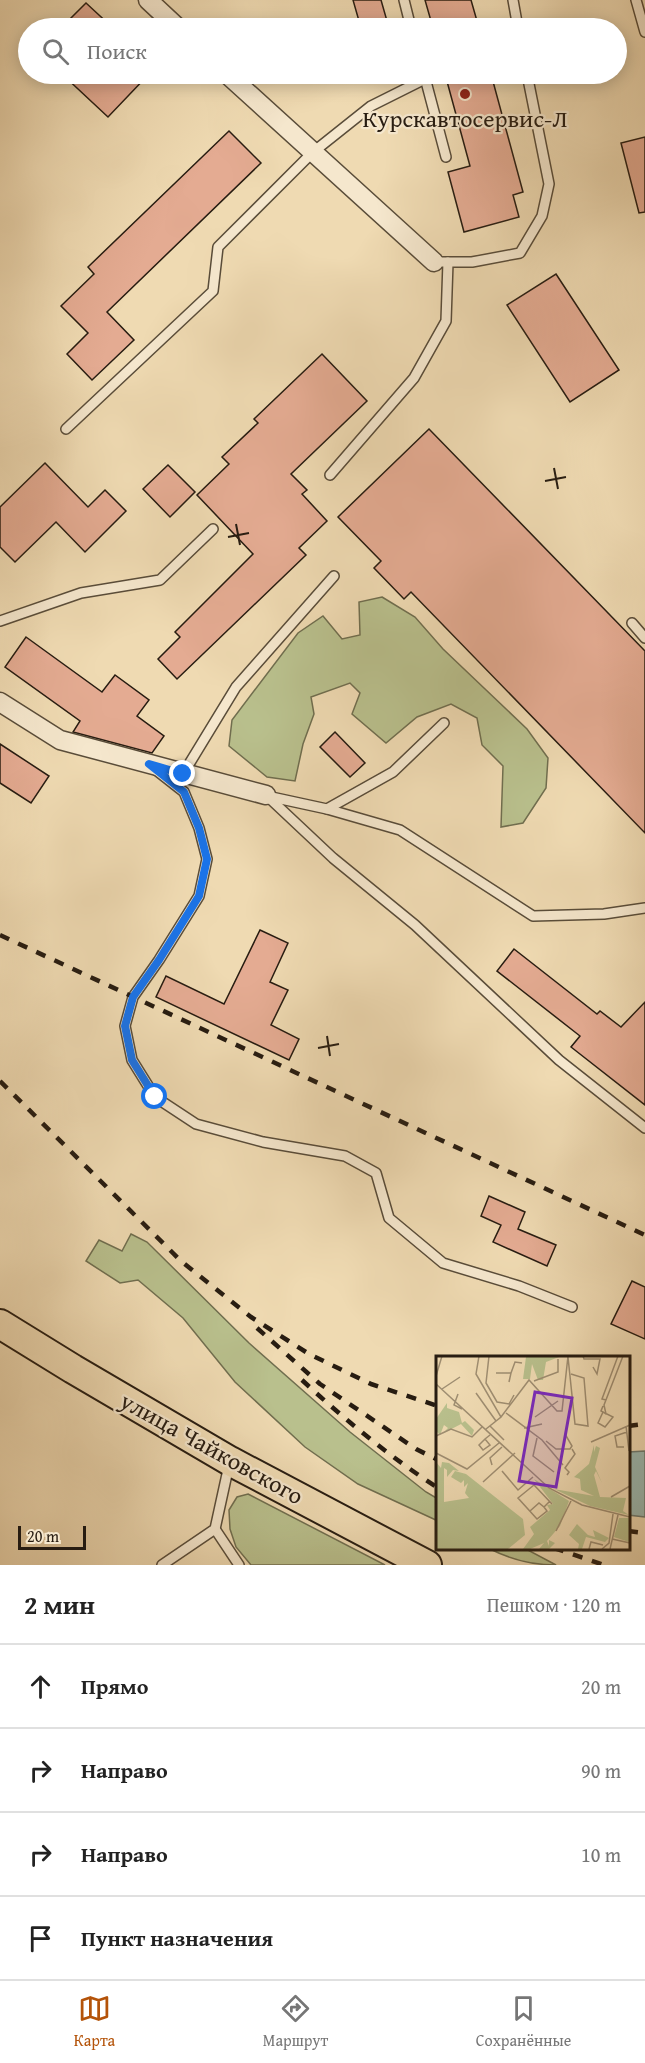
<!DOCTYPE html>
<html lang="ru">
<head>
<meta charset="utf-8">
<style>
  body { margin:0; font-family:"Gentium Book Plus",serif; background:#f6f6f6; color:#222 }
  .scale { position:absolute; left:18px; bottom:15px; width:68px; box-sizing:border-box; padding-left:6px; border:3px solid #271c11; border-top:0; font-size:16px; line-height:21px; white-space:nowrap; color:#271c11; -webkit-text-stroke:4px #f5e7cd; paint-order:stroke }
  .stop { position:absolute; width:18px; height:18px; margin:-14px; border:4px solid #1a73e8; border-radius:50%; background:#fff }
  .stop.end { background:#1a73e8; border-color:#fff; box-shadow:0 2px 6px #0008 }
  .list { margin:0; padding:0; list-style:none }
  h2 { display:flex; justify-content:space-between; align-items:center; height:78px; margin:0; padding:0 24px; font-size:26px }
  h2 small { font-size:20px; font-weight:400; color:#767676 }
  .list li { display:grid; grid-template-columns:39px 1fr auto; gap:18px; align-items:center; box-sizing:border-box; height:84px; padding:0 24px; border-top:2px solid #e0e0e0 }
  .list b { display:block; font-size:22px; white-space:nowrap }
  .list em { font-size:20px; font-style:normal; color:#767676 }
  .icon { flex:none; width:33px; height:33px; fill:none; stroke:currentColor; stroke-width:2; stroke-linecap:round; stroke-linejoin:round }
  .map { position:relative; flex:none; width:645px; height:1565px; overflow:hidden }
  .search { position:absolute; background:#fff; box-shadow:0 3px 15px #0003; left:18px; right:18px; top:18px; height:66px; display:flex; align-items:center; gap:15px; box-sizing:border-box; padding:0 21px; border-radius:33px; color:#767676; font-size:22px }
  .sheet { height:414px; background:#fff }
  nav { display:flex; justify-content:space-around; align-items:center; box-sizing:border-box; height:84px; border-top:2px solid #e0e0e0; background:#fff; font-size:16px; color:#767676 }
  nav a { display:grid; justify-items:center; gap:3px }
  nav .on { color:#b45309 }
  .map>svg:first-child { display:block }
  .green { fill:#b9c08d; stroke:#706e4f; stroke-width:1.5 }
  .water { fill:#9bbab3; stroke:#6d7b72; stroke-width:1.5 }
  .building { fill:#e4ab92; stroke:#271c11; stroke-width:1.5 }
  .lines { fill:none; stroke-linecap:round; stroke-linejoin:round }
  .service-casing { stroke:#594c39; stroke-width:12 }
  .minor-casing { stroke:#594c39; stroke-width:21 }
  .primary-casing { stroke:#271c11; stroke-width:32 }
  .service { stroke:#f5e7cd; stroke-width:9 }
  .minor { stroke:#f5e7cd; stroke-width:18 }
  .primary { stroke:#efdab2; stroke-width:28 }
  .rail { stroke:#271c11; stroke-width:4.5; stroke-dasharray:10 10; stroke-linecap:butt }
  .route { stroke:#1a73e8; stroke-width:8 }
  .ticks { fill:none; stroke:#271c11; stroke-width:2 }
  .poi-dot { fill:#8f2418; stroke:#f5e7cd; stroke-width:2 }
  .labels { text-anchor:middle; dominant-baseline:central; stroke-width:4.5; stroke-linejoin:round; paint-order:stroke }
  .poi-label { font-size:24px; fill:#271c11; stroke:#f5e7cd }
  .street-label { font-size:24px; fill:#271c11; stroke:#f5e7cd }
  .inset-road { fill:none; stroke:#9f8e72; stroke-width:1.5 }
  .view { fill:#7b2cbf; fill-opacity:0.15; stroke:#7b2cbf; stroke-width:3 }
  .inset-edge { fill:none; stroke:#271c11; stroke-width:3 }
</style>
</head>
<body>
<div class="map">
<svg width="645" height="1565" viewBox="0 0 645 1565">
  <rect width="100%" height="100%" fill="#efdab2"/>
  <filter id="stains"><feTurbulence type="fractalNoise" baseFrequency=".00333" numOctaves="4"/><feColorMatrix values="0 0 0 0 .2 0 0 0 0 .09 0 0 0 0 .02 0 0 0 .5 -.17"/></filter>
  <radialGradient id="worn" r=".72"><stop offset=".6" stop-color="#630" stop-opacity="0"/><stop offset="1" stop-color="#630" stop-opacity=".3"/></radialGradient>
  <g class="green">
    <path d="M382,597L415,617L443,649L527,729L548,758L546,788L523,823L501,827L503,766L482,745L477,718L451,704L417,717L386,743L352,714L360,693L350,683L311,697L314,714L303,744L295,781L267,777L229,746L232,720L298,633L323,616L342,639L360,635L359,602Z"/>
    <path d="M131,1234L147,1242L249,1343L350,1432L426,1492L438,1499V1521L358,1484L305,1447L235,1382L183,1318L138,1280L120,1283L86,1261L99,1240L122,1251Z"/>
    <path d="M248,1494L385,1565H251L236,1547L230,1529L229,1510L237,1497Z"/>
    <path d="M490,1549H526L556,1565C534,1565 510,1559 490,1549Z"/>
  </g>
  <path class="water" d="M645,1451V1517L628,1515L629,1452Z"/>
  <g class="building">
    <path d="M353,0H381L389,28H361Z"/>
    <path d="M425,0H471L479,28H433Z"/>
    <path d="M86,3L113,28H80L70,19Z"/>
    <path d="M62,74H149L108,117Z"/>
    <path d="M445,74H491L523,192L513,195L519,217L464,232L448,172L470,166Z"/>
    <path d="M229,131L261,163L107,312L134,340L92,380L67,354L88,333L61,306L94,274L88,267Z"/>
    <path d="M645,137V212L639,213L621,143Z"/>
    <path d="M556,274L619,370L570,402L507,305Z"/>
    <path d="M322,354L367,401L291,474L307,490L302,494L327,521L299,548L306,555L177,679L158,659L180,637L175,632L253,554L197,495L229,464L222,457L258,423L254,419Z"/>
    <path d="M429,429L645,651V833L411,592L404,599L374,568L381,561L338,517Z"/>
    <path d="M45,463L88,507L105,490L126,511L85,552L56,522L15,562L0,547V507Z"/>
    <path d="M168,465L195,492L170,517L143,489Z"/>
    <path d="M26,637L102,692L115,675L149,700L137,716L164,736L152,753L73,732L80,721L5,667Z"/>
    <path d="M335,732L365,763L350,777L320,747Z"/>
    <path d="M0,744L49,776L31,803L0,783Z"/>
    <path d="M260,930L288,943L270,982L288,990L271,1025L299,1039L289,1060L156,997L166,976L224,1004Z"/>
    <path d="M514,949L597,1014L600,1011L621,1027L645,1002V1105L571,1047L580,1036L497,971Z"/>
    <path d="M489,1196L525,1212L518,1229L556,1245L547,1266L493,1242L501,1225L481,1216Z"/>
    <path d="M632,1281L645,1287V1339L611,1324Z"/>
  </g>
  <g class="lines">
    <defs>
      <g id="service">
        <path d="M404,0L411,28"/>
        <path d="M513,0L518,28"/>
        <path d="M636,0L645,32"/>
        <path d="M424,74L446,157"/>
        <path d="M434,262H472L520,253L542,216L549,184L527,74"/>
        <path d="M66,429L213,291L218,247L312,153L371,106L425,79"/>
        <path d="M330,475L414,378L446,321L448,262"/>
        <path d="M0,621L81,593L160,580L213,529"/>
        <path d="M632,623L645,638"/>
        <path d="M156,770L184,792L199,828L207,859L199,896L159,960L133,997L125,1026L132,1060L155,1097L196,1124L263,1142L345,1156L376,1173L389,1218L443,1263L519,1286L572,1307"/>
        <path d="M183,774L236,687L334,576"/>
        <path d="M266,795L333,858L415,925L559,1060L645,1128"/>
        <path d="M267,796L327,809L393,772L444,723"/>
        <path d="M327,809L400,830L533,916L604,914L645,908"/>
        <path d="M215,1529L239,1565"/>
        <path d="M162,1565L215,1529L229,1465"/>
      </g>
      <g id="minor">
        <path d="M148,0L178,28"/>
        <path d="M227,74L434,262"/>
        <path d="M0,702L60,740L266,795"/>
      </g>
      <path id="primary" d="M0,1324L73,1369L230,1461L427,1565"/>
    </defs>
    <use href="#service" class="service-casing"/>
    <use href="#minor" class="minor-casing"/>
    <use href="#primary" class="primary-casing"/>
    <use href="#service" class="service"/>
    <use href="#minor" class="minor"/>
    <use href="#primary" class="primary"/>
    <g class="rail">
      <path d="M0,935L645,1235"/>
      <path d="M0,1081L181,1261L251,1317L309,1354L371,1384L438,1406"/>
      <path d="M257,1328L320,1384L416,1449L438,1460"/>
      <path d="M302,1380C344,1419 390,1457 438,1488"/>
      <path d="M628,1426L645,1424"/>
      <path d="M628,1531L645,1533"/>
      <path d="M554,1548L604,1565"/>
    </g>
  </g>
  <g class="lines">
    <path class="route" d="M155,1097L132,1060L125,1026L133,997L159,960L199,896L207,859L199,828L184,792L149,764L183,774"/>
  </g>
  <path class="ticks" d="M554,468L558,489M545,481L566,477M236,524L240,545M228,537L249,533M327,1036L330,1056M318,1048L339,1044"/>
  <circle class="poi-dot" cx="465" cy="94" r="6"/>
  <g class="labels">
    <g class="poi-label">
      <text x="465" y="118">Курскавтосервис-Л</text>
    </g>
    <g class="street-label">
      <text transform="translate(212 1448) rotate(29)">улица Чайковского</text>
    </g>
  </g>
  <g transform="translate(436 1356)">
    <rect width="194" height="194" fill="#efdab2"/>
    <path d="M98,0L123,1L110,6L107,24H102L96,8L94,23H87L90,1ZM11,47V52L23,56L26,67L29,65L38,74L36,80L25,68L6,78L12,72L8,69L4,79L0,75V63ZM158,89V96L160,90L164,92L159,111L166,127L160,115L158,119L164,141L190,142L187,155L193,159L154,150L118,133L158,140L145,134L144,123L138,121L153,108ZM0,106L5,112L6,106L13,107L23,115L17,114L11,121V114L8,112V146L33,142L29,137L32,127L28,131V124L25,127L15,121L19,115L30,118L87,163L89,179L72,193H0ZM98,123L133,145L124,170L111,185L113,190V184L119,187L113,193H103L108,187L94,193H87L98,178L94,171L114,154L111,149L117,148ZM183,162H193V186L178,181ZM141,168L152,179L159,181L157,174L173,182L169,186L150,181L146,193H142L143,188L133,179Z" fill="#b9c08d"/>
    <path class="inset-road" d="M43,0L40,18L65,61L50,73M53,0L50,27L61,46L73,48L78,39M147,0L148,3H164L161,18L157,11M132,1L139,68L152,70L148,22L135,18M60,17H75L73,26M75,17L79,6L86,7M0,20L6,0M98,25L122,16V3M0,28L113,132L146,149L194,161M6,33L24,21M40,37L60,65M22,38L18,49L26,53M170,44L166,43L182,0M167,50L165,55L167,56L170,58H171L177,61L169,71L162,67L167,56M70,57L106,84L127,109M170,58L168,49L187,0M65,61L93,24L121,55H126L132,0M99,61L122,45M54,70L68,84M190,70L193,95M88,72L106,68M0,80L15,73L36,81L46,71M101,82L97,100L118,116M49,83L54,89L47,94L43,89L49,83L54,79M110,85L120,93H134L136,90L129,78M155,86L194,69M188,91H181L179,80L191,76M0,97L31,113L63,87M56,109L54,102L66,91M66,115L82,134L97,121M131,119L133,116L129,112L139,98L136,93M47,126L79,97M98,129L82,142L101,163L111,155L108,151M98,129L116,148M175,141L194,130M94,155L103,147L108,151L114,145M120,175L135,145M176,183L194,187M153,193L155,186L167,189M166,193L173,187L177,158M174,193L182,159"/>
    <path class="view" d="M99,36L136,42L120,131L83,125Z"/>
    <rect width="194" height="194" class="inset-edge"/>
  </g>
  <rect width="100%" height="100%" filter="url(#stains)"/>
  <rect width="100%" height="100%" fill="url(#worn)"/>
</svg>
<div class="scale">20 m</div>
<div class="stop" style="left:155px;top:1097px"></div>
<div class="stop end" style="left:183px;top:774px"></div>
<div class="search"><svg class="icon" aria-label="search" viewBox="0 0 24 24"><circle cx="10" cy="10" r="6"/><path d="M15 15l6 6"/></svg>Поиск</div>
</div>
<section class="sheet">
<h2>2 мин<small>Пешком · 120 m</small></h2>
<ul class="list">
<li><svg class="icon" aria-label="ahead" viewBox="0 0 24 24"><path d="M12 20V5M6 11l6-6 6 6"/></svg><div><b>Прямо</b></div><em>20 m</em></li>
<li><svg class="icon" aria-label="right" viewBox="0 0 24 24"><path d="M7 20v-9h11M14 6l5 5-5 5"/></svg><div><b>Направо</b></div><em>90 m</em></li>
<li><svg class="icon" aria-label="right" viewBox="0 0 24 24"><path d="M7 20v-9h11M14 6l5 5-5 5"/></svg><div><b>Направо</b></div><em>10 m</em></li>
<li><svg class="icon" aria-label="arrive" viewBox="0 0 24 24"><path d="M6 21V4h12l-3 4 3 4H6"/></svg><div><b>Пункт назначения</b></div></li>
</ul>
</section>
<nav>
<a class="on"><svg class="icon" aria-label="map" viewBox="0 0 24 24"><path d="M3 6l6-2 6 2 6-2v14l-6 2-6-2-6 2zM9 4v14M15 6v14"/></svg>Карта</a>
<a><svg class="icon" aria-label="directions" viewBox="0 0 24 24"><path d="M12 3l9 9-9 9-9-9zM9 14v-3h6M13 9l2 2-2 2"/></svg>Маршрут</a>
<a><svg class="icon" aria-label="saved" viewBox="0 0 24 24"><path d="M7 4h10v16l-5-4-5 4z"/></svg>Сохранённые</a>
</nav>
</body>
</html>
